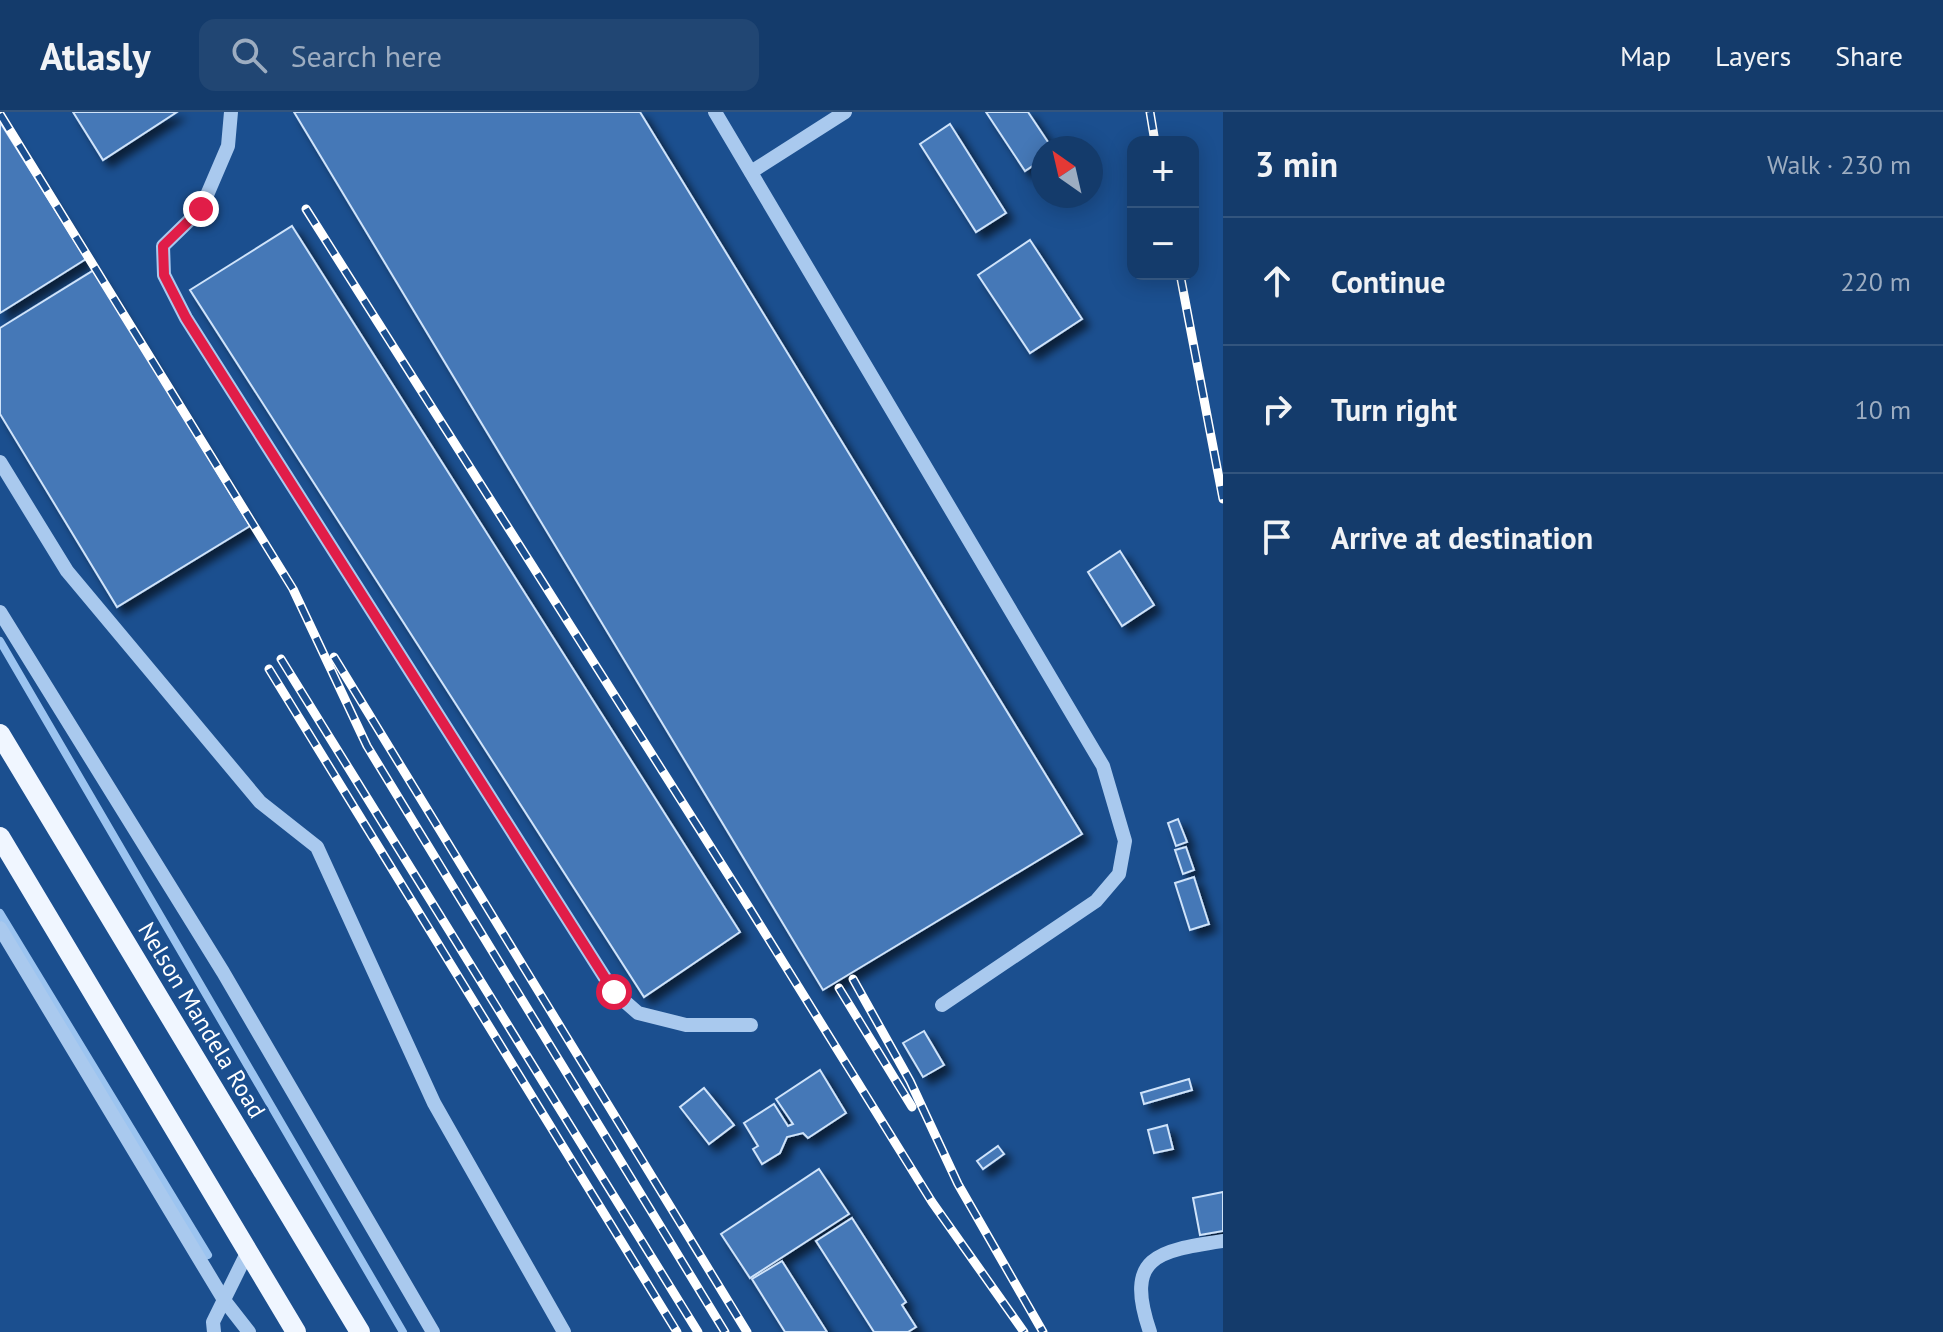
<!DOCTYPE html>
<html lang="en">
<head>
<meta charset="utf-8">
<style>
  body { margin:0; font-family:"PT Sans",sans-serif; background:#214673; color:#f1f3f6 }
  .controls { position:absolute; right:24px; top:24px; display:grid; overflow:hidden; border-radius:16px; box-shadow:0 4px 20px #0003 }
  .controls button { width:72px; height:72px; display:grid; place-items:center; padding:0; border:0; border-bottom:2px solid #33557e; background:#143b6b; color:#f1f3f6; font:40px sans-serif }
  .compass { position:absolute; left:1031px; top:24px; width:72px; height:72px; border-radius:50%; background:#143b6b; box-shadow:0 4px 20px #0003; rotate:326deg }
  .stop { position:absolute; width:24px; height:24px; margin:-18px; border:6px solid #e11d48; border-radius:50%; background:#fff }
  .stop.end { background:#e11d48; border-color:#fff; box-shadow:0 2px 8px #0008 }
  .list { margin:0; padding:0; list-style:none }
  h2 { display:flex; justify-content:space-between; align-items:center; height:104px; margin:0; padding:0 32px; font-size:34px }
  h2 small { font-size:26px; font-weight:400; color:#9dadc1 }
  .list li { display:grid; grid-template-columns:52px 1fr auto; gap:24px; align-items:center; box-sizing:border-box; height:128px; padding:0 32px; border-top:2px solid #33557e }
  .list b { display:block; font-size:30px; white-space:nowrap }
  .list em { font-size:26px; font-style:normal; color:#9dadc1 }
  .icon { flex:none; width:44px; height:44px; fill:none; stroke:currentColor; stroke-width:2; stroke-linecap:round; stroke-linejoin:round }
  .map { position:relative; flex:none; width:1223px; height:1220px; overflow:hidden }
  header { display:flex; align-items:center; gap:48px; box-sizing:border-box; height:112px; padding:0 40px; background:#143b6b; border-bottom:2px solid #33557e }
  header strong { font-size:38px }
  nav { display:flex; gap:44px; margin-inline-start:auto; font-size:28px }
  .search { width:560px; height:72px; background:#214673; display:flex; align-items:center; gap:20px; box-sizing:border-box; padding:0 28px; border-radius:16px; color:#9dadc1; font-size:30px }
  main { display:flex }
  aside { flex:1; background:#143b6b }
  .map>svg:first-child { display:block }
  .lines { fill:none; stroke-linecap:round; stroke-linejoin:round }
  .stream { stroke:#9cc4f0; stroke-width:8 }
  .building { fill:#4478b7; stroke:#cfe3fa; stroke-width:2; filter:url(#shadow) }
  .minor { stroke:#a9c9ee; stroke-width:14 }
  .major { stroke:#f0f6ff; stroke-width:20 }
  .rail-casing { stroke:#fff; stroke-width:9 }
  .rail { stroke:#1b4f8f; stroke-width:6; stroke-dasharray:18; stroke-linecap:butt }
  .route { stroke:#e11d48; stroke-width:10 }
  .labels { text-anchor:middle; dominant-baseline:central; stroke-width:6; stroke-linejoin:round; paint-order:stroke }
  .street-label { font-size:24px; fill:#fff; stroke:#1b4f8f }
</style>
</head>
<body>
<header>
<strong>Atlasly</strong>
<div class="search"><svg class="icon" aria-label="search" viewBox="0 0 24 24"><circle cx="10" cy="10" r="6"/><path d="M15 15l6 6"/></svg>Search here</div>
<nav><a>Map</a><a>Layers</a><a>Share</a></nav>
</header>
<main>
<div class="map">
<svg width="1223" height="1220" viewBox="0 0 1223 1220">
  <defs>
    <filter id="shadow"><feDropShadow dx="7" dy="7" stdDeviation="4" flood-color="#0009"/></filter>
  </defs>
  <rect width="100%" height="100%" fill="#1b4f8f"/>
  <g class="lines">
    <g class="stream">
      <path d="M0,529L403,1220"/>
      <path d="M0,801L208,1143"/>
    </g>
  </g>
  <g class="building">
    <path d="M73,0H177L103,48Z"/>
    <path d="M294,0H640L1082,722L823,878Z"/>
    <path d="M986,0H1028L1052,36H1043V47L1025,59Z"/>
    <path d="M0,10L86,147L0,201Z"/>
    <path d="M950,12L1006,101L976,120L920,32Z"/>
    <path d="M292,114L740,820L644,885L190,178Z"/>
    <path d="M1030,128L1082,207L1030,241L978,163Z"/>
    <path d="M94,158L250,414L117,495L0,302V216Z"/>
    <path d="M1120,439L1154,493L1122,514L1088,460Z"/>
    <path d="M1178,707L1187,730L1176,734L1168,711Z"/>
    <path d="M1186,735L1194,758L1183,762L1175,738Z"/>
    <path d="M1194,765L1209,812L1190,818L1175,771Z"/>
    <path d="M924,919L944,953L923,965L903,931Z"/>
    <path d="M820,958L846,1001L808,1026L803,1021L787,1025L780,1041L762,1052L753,1037L758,1034L744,1011L774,992L788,1014L793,1012L776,987Z"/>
    <path d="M1189,967L1192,978L1144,992L1141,981Z"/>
    <path d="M704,976L734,1013L709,1032L680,995Z"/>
    <path d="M1167,1013L1173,1037L1154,1041L1148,1018Z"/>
    <path d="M998,1034L1004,1042L983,1057L977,1049Z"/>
    <path d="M819,1057L849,1102L750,1166L721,1122Z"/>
    <path d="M1223,1080V1119L1200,1123L1193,1086Z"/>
    <path d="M852,1106L906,1190L902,1193L916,1215L908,1220H874L816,1129Z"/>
    <path d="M782,1149L827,1220H785L752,1167Z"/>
  </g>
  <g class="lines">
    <g class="minor">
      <path d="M231,0L228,34L201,97L163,134L164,163L186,206L614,880L638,901L686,913H751"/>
      <path d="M715,0L1103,654L1125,729L1119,762L1096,789L942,893"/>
      <path d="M751,60L845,0"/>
      <path d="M0,350L67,459L260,690L317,735L434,991L564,1220"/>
      <path d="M0,500L223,860L433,1220"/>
      <path d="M0,816L224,1188L249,1220"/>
      <path d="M214,1220L213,1210L248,1139"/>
      <path d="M1150,1220C1124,1144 1157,1139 1223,1129"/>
    </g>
    <g class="major">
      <path d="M0,622L360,1220"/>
      <path d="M0,725L296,1220"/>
    </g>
    <defs>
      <g id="rail">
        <path d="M1150,0L1155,30"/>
        <path d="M0,2L293,477L367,634L725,1220"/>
        <path d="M306,97L750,797L932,1090L1024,1220"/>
        <path d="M1180,162L1223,387"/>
        <path d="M334,545L747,1220"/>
        <path d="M281,547L698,1220"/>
        <path d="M269,557L677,1220"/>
        <path d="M853,867L910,969L958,1072L1043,1220"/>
        <path d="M839,876L912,995"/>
      </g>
    </defs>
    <use href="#rail" class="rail-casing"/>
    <use href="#rail" class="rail"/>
  </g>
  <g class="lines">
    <path class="route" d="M201,97L163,134L164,163L186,206L614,880"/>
  </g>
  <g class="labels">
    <g class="street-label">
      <text transform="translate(202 908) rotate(59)">Nelson Mandela Road</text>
    </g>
  </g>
</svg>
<div class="controls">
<button>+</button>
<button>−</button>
</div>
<svg class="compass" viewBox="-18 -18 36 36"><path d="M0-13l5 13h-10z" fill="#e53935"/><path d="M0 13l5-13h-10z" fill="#9dadc1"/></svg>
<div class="stop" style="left:614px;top:880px"></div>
<div class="stop end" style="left:201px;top:97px"></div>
</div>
<aside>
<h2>3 min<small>Walk · 230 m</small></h2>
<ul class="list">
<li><svg class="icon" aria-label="ahead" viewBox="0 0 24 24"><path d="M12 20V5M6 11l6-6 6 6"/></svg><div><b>Continue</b></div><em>220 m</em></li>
<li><svg class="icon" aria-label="right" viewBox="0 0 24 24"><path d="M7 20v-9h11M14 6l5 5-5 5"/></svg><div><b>Turn right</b></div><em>10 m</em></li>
<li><svg class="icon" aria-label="arrive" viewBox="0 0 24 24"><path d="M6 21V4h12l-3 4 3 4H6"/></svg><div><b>Arrive at destination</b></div></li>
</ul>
</aside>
</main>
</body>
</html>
